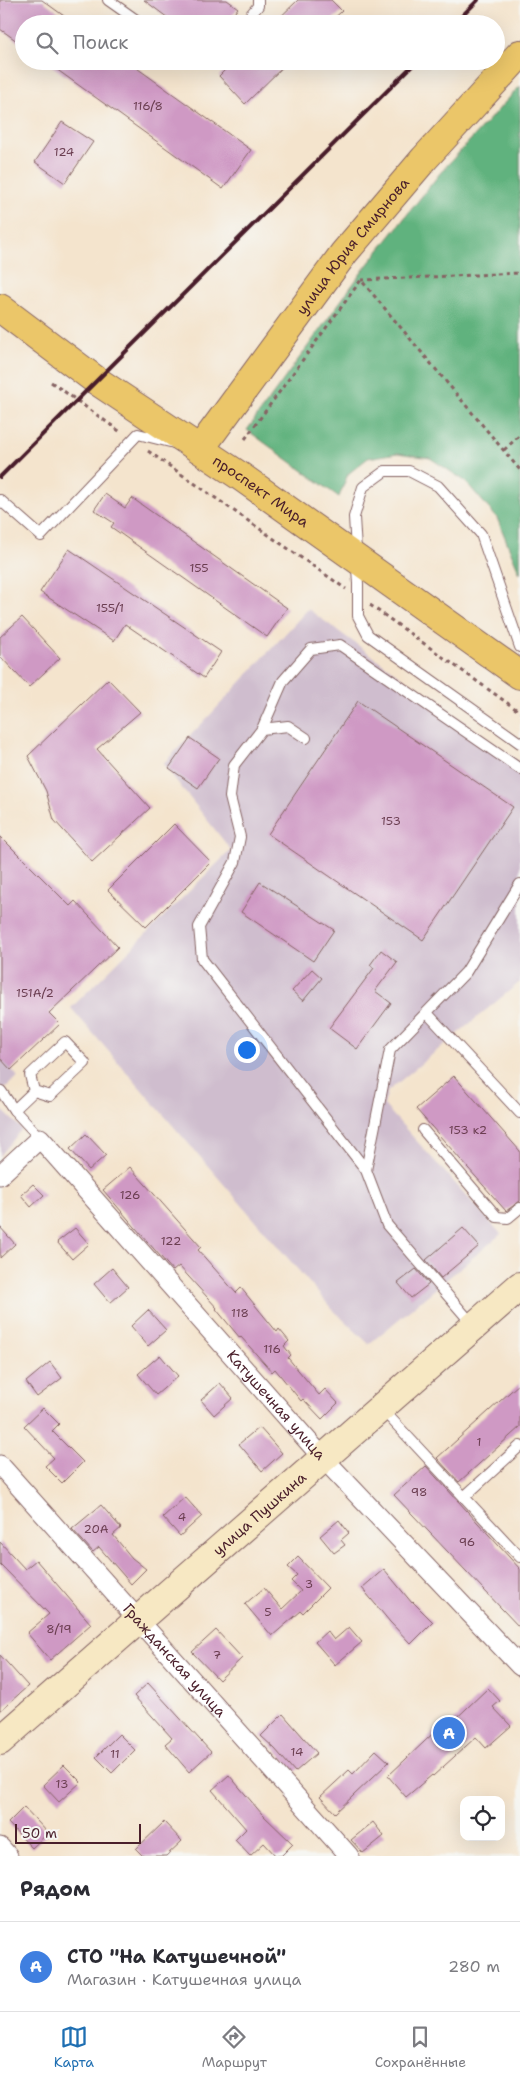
<!DOCTYPE html>
<html lang="ru">
<head>
<meta charset="utf-8">
<style>
  body { margin:0; font-family:"Shantell Sans",sans-serif; background:#f2f2f3; color:#2b2b33 }
  .controls { position:absolute; right:15px; bottom:15px; display:grid; overflow:hidden; border-radius:10px; box-shadow:0 5px 20px #0002 }
  .controls button { width:45px; height:45px; display:grid; place-items:center; padding:0; border:0; border-bottom:1px solid #e1e1e2; background:#fff; color:#2b2b33; font:25px sans-serif }
  .scale { position:absolute; left:15px; bottom:12px; width:126px; box-sizing:border-box; padding-left:5px; border:2px solid #4a1f2b; border-top:0; font-size:14px; line-height:18px; white-space:nowrap; color:#4a1f2b; -webkit-text-stroke:4px #f6f6f2; paint-order:stroke }
  .you { position:absolute; left:246px; top:1049px; width:18px; height:18px; margin:-12px; border:4px solid #fff; border-radius:50%; background:#1a73e8; box-shadow:0 0 0 8px #1a73e833 }
  .badge { display:grid; place-items:center; width:32px; height:32px; border-radius:50%; background:#1f6fb2; color:#fff; font-size:16px; font-weight:700 }
  .pin { position:absolute; translate:-50% -50%; border:2px solid #fff; box-shadow:0 1px 5px #0006 }
  .list { margin:0; padding:0; list-style:none }
  h2 { display:flex; justify-content:space-between; align-items:center; height:65px; margin:0; padding:0 20px; font-size:21px }
  h2 small { font-size:16px; font-weight:400; color:#7c7c81 }
  .list li { display:grid; grid-template-columns:32px 1fr auto; gap:15px; align-items:center; box-sizing:border-box; height:90px; padding:0 20px; border-top:1px solid #e1e1e2 }
  .list b { display:block; font-size:19px; white-space:nowrap }
  .list p { margin:0; font-size:16px; white-space:nowrap; color:#7c7c81 }
  .list em { font-size:16px; font-style:normal; color:#7c7c81 }
  .icon { flex:none; width:28px; height:28px; fill:none; stroke:currentColor; stroke-width:2; stroke-linecap:round; stroke-linejoin:round }
  .map { position:relative; flex:none; width:520px; height:1856px; overflow:hidden }
  .search { position:absolute; background:#fff; box-shadow:0 5px 20px #0002; left:15px; right:15px; top:15px; height:55px; display:flex; align-items:center; gap:12px; box-sizing:border-box; padding:0 18px; border-radius:28px; color:#7c7c81; font-size:19px }
  .sheet { height:155px; background:#fff }
  nav { display:flex; justify-content:space-around; align-items:center; box-sizing:border-box; height:70px; border-top:1px solid #e1e1e2; background:#fff; font-size:14px; color:#7c7c81 }
  nav a { display:grid; justify-items:center; gap:2px }
  nav .on { color:#1f6fb2 }
  .map>svg:first-child { display:block }
  .industrial { fill:#cfbdce }
  .forest { fill:#61b27e; stroke:#566854 }
  .building { fill:#cf99c4 }
  .lines { fill:none; stroke-linecap:round; stroke-linejoin:round }
  .lane-casing { stroke:#866464; stroke-width:12 }
  .street-casing { stroke:#866464; stroke-width:21 }
  .secondary-casing { stroke:#866464; stroke-width:30 }
  .primary-casing { stroke:#866464; stroke-width:30 }
  .path { stroke:#866464; stroke-width:3; stroke-dasharray:4 4; stroke-linecap:butt }
  .lane { stroke:#fff; stroke-width:10 }
  .street { stroke:#fff; stroke-width:19 }
  .secondary { stroke:#f7e8c3; stroke-width:28 }
  .primary { stroke:#ebc669; stroke-width:28 }
  .rail { stroke:#4a1f2b; stroke-width:4 }
  .labels { text-anchor:middle; dominant-baseline:central; stroke-width:4.5; stroke-linejoin:round; paint-order:stroke }
  .number-label { font-size:12px; fill:#6b3e51 }
  .street-label { font-size:15px; fill:#4a1f2b; stroke:#f6f6f2 }
</style>
</head>
<body>
<div class="map">
<svg width="520" height="1856" viewBox="0 0 520 1856">
  <rect width="100%" height="100%" fill="#f6f6f2"/>
  <filter id="ink" filterUnits="userSpaceOnUse"><feTurbulence type="fractalNoise" baseFrequency=".02" numOctaves="2"/><feDisplacementMap in="SourceGraphic" scale="10" xChannelSelector="R" yChannelSelector="G"/><feConvolveMatrix kernelMatrix="1 2 1 2 8 2 1 2 1" color-interpolation-filters="sRGB"/></filter>
  <filter id="wash" filterUnits="userSpaceOnUse"><feTurbulence type="fractalNoise" baseFrequency=".0096" numOctaves="4" result="noise"/><feDisplacementMap in="SourceGraphic" scale="20" xChannelSelector="R" yChannelSelector="G"/><feGaussianBlur stdDeviation="1.12" result="paint"/><feColorMatrix in="noise" values="0 0 0 0 0 0 0 0 0 0 0 0 0 0 0 0 0 1.4 0 .05"/><feComposite in="paint" operator="in"/></filter>
  <g filter="url(#wash)">
    <rect width="100%" height="100%" fill="#f4e4cd"/>
    <g class="industrial">
      <path d="M308,609L520,763V982L388,1091L384,1105L501,1234L369,1344L332,1309L71,1008L231,850L163,764L212,713Z"/>
      <path d="M0,1051L11,1069L18,1077L1,1091L0,1096Z"/>
      <path d="M0,1108L22,1129L0,1156Z"/>
    </g>
    <path class="forest" d="M520,86V574L497,518L465,481L430,458L398,453L368,458L348,474L339,497L247,430L364,269L441,172Z"/>
    <g id="blocks">
      <g class="building">
        <path d="M0,0H42L75,24H24V46L0,29Z"/>
        <path d="M144,0H227L238,8L226,24H176Z"/>
        <path d="M298,0H331L342,11L328,24H273Z"/>
        <path d="M45,61H127L251,150L223,189Z"/>
        <path d="M234,61H289L245,104L219,76Z"/>
        <path d="M62,122L93,142L65,183L35,162Z"/>
        <path d="M105,494L125,508L132,498L287,608L267,637L111,527L114,523L94,510Z"/>
        <path d="M69,549L221,652L204,678L125,624L114,641L40,592Z"/>
        <path d="M22,617L60,658L29,687L0,656V637Z"/>
        <path d="M108,679L140,712L97,749L150,808L92,862L54,820L46,791L28,756Z"/>
        <path d="M358,701L513,807L423,940L268,834Z"/>
        <path d="M190,738L219,758L198,788L169,768Z"/>
        <path d="M174,824L211,862L146,927L108,890Z"/>
        <path d="M0,836L70,906L75,901L118,947L49,1013L60,1024L11,1070L0,1058Z"/>
        <path d="M260,882L334,930L313,961L241,912Z"/>
        <path d="M381,950L397,962L375,991L391,1003L357,1049L329,1028L374,968L370,965Z"/>
        <path d="M312,969L322,978L303,1001L292,991Z"/>
        <path d="M454,1076L520,1151V1201L506,1211L416,1109Z"/>
        <path d="M86,1134L106,1155L89,1170L70,1149Z"/>
        <path d="M130,1167L201,1247L198,1250L236,1293L241,1288L277,1332L279,1329L289,1341L284,1346L291,1355L288,1358L319,1395L325,1389L338,1403L322,1419L303,1399L301,1401L275,1369L272,1372L241,1337L240,1338L216,1309L217,1308L179,1266L173,1271L103,1190Z"/>
        <path d="M33,1184L44,1195L31,1207L21,1195Z"/>
        <path d="M0,1227L15,1244L0,1258Z"/>
        <path d="M75,1228L89,1244L72,1259L57,1242Z"/>
        <path d="M463,1228L479,1246L441,1278L426,1260Z"/>
        <path d="M112,1268L128,1287L110,1303L94,1284Z"/>
        <path d="M416,1269L429,1284L411,1298L398,1283Z"/>
        <path d="M148,1310L166,1330L148,1346L131,1326Z"/>
        <path d="M160,1355L178,1376L156,1395L138,1374Z"/>
        <path d="M50,1362L62,1378L37,1397L26,1382Z"/>
        <path d="M220,1383L233,1398L214,1415L201,1400Z"/>
        <path d="M520,1383V1427L459,1482L437,1458Z"/>
        <path d="M43,1408L59,1424L52,1431L83,1462L62,1483L45,1466L54,1458L24,1426Z"/>
        <path d="M259,1427L282,1453L262,1471L239,1444Z"/>
        <path d="M426,1466L520,1569V1628L394,1495Z"/>
        <path d="M185,1497L202,1516L180,1536L163,1517Z"/>
        <path d="M101,1505L121,1528L113,1535L132,1558L146,1569L131,1584L99,1547L93,1552L72,1529Z"/>
        <path d="M339,1520L349,1533L341,1540L345,1545L334,1553L320,1536Z"/>
        <path d="M0,1542L25,1569L36,1560L91,1624L50,1660L27,1633L49,1614L0,1564Z"/>
        <path d="M298,1557L328,1588L303,1613L301,1611L272,1636L245,1604L264,1588L282,1609L301,1591L291,1581L297,1575L288,1567Z"/>
        <path d="M384,1569L412,1603L413,1602L433,1622L411,1644L390,1622L362,1588Z"/>
        <path d="M349,1627L362,1642L335,1665L315,1642L327,1631L334,1640Z"/>
        <path d="M216,1630L242,1658L219,1680L192,1652Z"/>
        <path d="M0,1655L28,1686L0,1711Z"/>
        <path d="M148,1683L211,1752L189,1772L165,1744L172,1738L134,1696Z"/>
        <path d="M488,1688L500,1701L493,1707L511,1726L486,1748L476,1737L433,1776L432,1775L406,1797L388,1776L442,1725L446,1728Z"/>
        <path d="M283,1714L317,1753L295,1772L275,1749L261,1736Z"/>
        <path d="M119,1734L135,1750L112,1773L96,1757Z"/>
        <path d="M376,1750L389,1762L335,1813L320,1797L349,1770L353,1774Z"/>
        <path d="M64,1765L81,1782L59,1802L43,1785Z"/>
        <path d="M229,1775L262,1814L293,1844L281,1856H276L264,1843L250,1856L235,1840L246,1829L212,1790Z"/>
        <path d="M24,1807L48,1833L32,1848L8,1823Z"/>
        <path d="M164,1822L182,1841L166,1856H143L136,1849Z"/>
        <path d="M373,1822L384,1836L363,1853L351,1840Z"/>
      </g>
    </g>
  </g>
  <g filter="url(#ink)">
    <use href="#blocks" fill-opacity="0" stroke="#866464" stroke-width="1"/>
    <g class="lines">
      <defs>
        <g id="lane">
          <path d="M108,0L142,24"/>
          <path d="M243,24L258,6V0"/>
          <path d="M197,61H200"/>
          <path d="M0,500L41,536L138,434L174,443"/>
          <path d="M520,647L481,534L438,486L409,471H385L363,487L354,517L358,584V616L368,635L520,743"/>
          <path d="M262,729L283,681L311,649L340,645L520,769"/>
          <path d="M306,738L288,726L262,729L234,765L230,797L240,837L235,862L199,927L202,959L366,1170L387,1225L474,1326"/>
          <path d="M427,1013L520,1113"/>
          <path d="M1,1091L14,1110L40,1138"/>
          <path d="M14,1110L34,1091L50,1096L85,1063L65,1042L30,1075L34,1091"/>
          <path d="M423,1130L497,1217L508,1218L520,1208"/>
          <path d="M366,1170L390,1050L466,972L520,884"/>
          <path d="M381,1408L520,1557"/>
          <path d="M464,1497L520,1446"/>
        </g>
        <g id="street">
          <path id="s1" d="M0,1175L40,1138L323,1458L520,1666"/>
          <path id="s2" d="M0,1465L349,1856"/>
          <path d="M0,1847L8,1856"/>
        </g>
        <g id="secondary">
          <path id="s3" d="M0,1741L520,1286"/>
        </g>
        <g id="primary">
          <path id="s4" d="M0,308L97,381L240,476L520,675"/>
          <path id="s5" d="M200,449L344,253L424,159L520,54"/>
        </g>
      </defs>
      <use href="#lane" class="lane-casing"/>
      <use href="#street" class="street-casing"/>
      <use href="#secondary" class="secondary-casing"/>
      <use href="#primary" class="primary-casing"/>
      <g class="path">
        <path d="M361,280L520,273"/>
        <path d="M51,382L122,433"/>
        <path d="M245,439L361,280L520,470"/>
        <path d="M504,450L520,435"/>
        <path d="M148,451L346,589"/>
        <path d="M370,605L520,712"/>
      </g>
      <use href="#lane" class="lane"/>
      <use href="#street" class="street"/>
      <use href="#secondary" class="secondary"/>
      <use href="#primary" class="primary"/>
      <g class="rail">
        <path d="M454,24L478,0"/>
        <path d="M0,477L417,61"/>
      </g>
    </g>
  </g>
  <g class="labels">
    <g class="number-label">
      <text x="148" y="106">116/8</text>
      <text x="64" y="152">124</text>
      <text x="199" y="568">155</text>
      <text x="110" y="608">155/1</text>
      <text x="391" y="821">153</text>
      <text x="35" y="993">151А/2</text>
      <text x="468" y="1130">153 к2</text>
      <text x="130" y="1195">126</text>
      <text x="171" y="1241">122</text>
      <text x="240" y="1313">118</text>
      <text x="272" y="1349">116</text>
      <text x="479" y="1442">1</text>
      <text x="419" y="1492">98</text>
      <text x="182" y="1517">4</text>
      <text x="96" y="1529">20А</text>
      <text x="467" y="1542">96</text>
      <text x="309" y="1584">3</text>
      <text x="268" y="1612">5</text>
      <text x="59" y="1629">8/19</text>
      <text x="217" y="1655">7</text>
      <text x="297" y="1752">14</text>
      <text x="115" y="1754">11</text>
      <text x="62" y="1784">13</text>
    </g>
    <g class="street-label">
      <text stroke="none"><textPath href="#s5" startOffset="254">улица Юрия Смирнова</textPath></text>
      <text stroke="none"><textPath href="#s4" startOffset="319">проспект Мира</textPath></text>
      <text stroke="none"><textPath href="#s1" startOffset="411">Катушечная улица</textPath></text>
      <text stroke="none"><textPath href="#s3" startOffset="345">улица Пушкина</textPath></text>
      <text stroke="none"><textPath href="#s2" startOffset="262">Гражданская улица</textPath></text>
    </g>
  </g>
</svg>
<div class="controls">
<button><svg class="icon" aria-label="locate" viewBox="0 0 24 24"><circle cx="12" cy="12" r="6"/><path d="M12 2v4M12 18v4M2 12h4M18 12h4"/></svg></button>
</div>
<div class="scale">50 m</div>
<div class="you"></div>
<div class="pin badge" style="left:449px;top:1733px;background:#3f7fe0">A</div>
<div class="search"><svg class="icon" aria-label="search" viewBox="0 0 24 24"><circle cx="10" cy="10" r="6"/><path d="M15 15l6 6"/></svg>Поиск</div>
</div>
<section class="sheet">
<h2>Рядом<small></small></h2>
<ul class="list">
<li><span class="badge" style="background:#3f7fe0">A</span><div><b>СТО &quot;На Катушечной&quot;</b><p>Магазин · Катушечная улица</p></div><em>280 m</em></li>
</ul>
</section>
<nav>
<a class="on"><svg class="icon" aria-label="map" viewBox="0 0 24 24"><path d="M3 6l6-2 6 2 6-2v14l-6 2-6-2-6 2zM9 4v14M15 6v14"/></svg>Карта</a>
<a><svg class="icon" aria-label="directions" viewBox="0 0 24 24"><path d="M12 3l9 9-9 9-9-9zM9 14v-3h6M13 9l2 2-2 2"/></svg>Маршрут</a>
<a><svg class="icon" aria-label="saved" viewBox="0 0 24 24"><path d="M7 4h10v16l-5-4-5 4z"/></svg>Сохранённые</a>
</nav>
</body>
</html>
